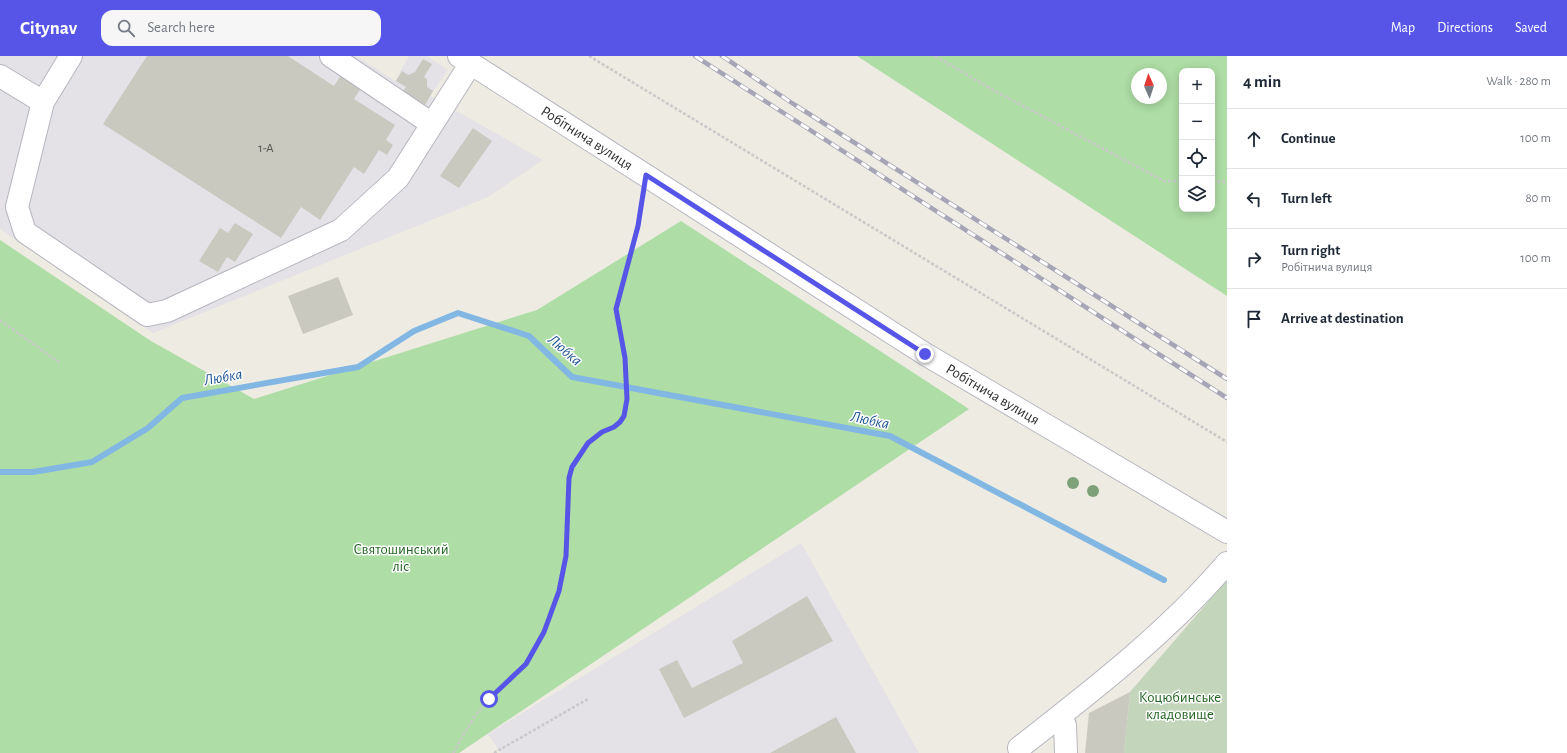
<!DOCTYPE html>
<html lang="en">
<head>
<meta charset="utf-8">
<style>
  body { margin:0; font-family:"Alegreya Sans",sans-serif; background:#f6f6f7; color:#1f2937 }
  .controls { position:absolute; right:12px; top:12px; display:grid; overflow:hidden; border-radius:8px; box-shadow:0 2px 10px #0003 }
  .controls button { width:36px; height:36px; display:grid; place-items:center; padding:0; border:0; border-bottom:1px solid #e0e1e3; background:#fff; color:#1f2937; font:20px sans-serif }
  .compass { position:absolute; left:1131px; top:12px; width:36px; height:36px; border-radius:50%; background:#fff; box-shadow:0 2px 10px #0003; rotate:357deg }
  .stop { position:absolute; width:12px; height:12px; margin:-9px; border:3px solid #5655e8; border-radius:50%; background:#fff }
  .stop.end { background:#5655e8; border-color:#fff; box-shadow:0 1px 4px #0008 }
  .list { margin:0; padding:0; list-style:none }
  h2 { display:flex; justify-content:space-between; align-items:center; height:52px; margin:0; padding:0 16px; font-size:17px }
  h2 small { font-size:13px; font-weight:400; color:#747a83 }
  .list li { display:grid; grid-template-columns:26px 1fr auto; gap:12px; align-items:center; box-sizing:border-box; height:60px; padding:0 16px; border-top:1px solid #e0e1e3 }
  .list b { display:block; font-size:15px; white-space:nowrap }
  .list p { margin:0; font-size:13px; white-space:nowrap; color:#747a83 }
  .list em { font-size:13px; font-style:normal; color:#747a83 }
  .icon { flex:none; width:22px; height:22px; fill:none; stroke:currentColor; stroke-width:2; stroke-linecap:round; stroke-linejoin:round }
  .map { position:relative; flex:none; width:1227px; height:697px; overflow:hidden }
  header { display:flex; align-items:center; gap:24px; box-sizing:border-box; height:56px; padding:0 20px; background:#5655e8; color:#fff }
  header strong { font-size:19px }
  nav { display:flex; gap:22px; margin-inline-start:auto; font-size:14px }
  .search { width:280px; height:36px; background:#f6f6f7; display:flex; align-items:center; gap:10px; box-sizing:border-box; padding:0 14px; border-radius:12px; color:#747a83; font-size:15px }
  main { display:flex }
  aside { flex:1; background:#fff }
  .map>svg:first-child { display:block }
  .industrial { fill:#e4e2e7 }
  .green { fill:#aedda5; fill-rule:evenodd }
  .cemetery { fill:#c3d5bb }
  .lines { fill:none; stroke-linecap:round; stroke-linejoin:round }
  .stream { stroke:#82b7e3; stroke-width:6 }
  .building { fill:#cac9c0 }
  .minor-casing { stroke:#b6b6c0; stroke-width:24 }
  .path { stroke:#c9c9c9; stroke-width:2.5; stroke-dasharray:3 2; stroke-linecap:butt }
  .minor { stroke:#fff; stroke-width:22 }
  .rail-casing { stroke:#a6a5b6; stroke-width:4.5 }
  .rail { stroke:#fff; stroke-width:3; stroke-dasharray:9; stroke-linecap:butt }
  .tree { fill:#7fa17a }
  .route { stroke:#5655e8; stroke-width:5 }
  .labels { text-anchor:middle; dominant-baseline:central; stroke-width:3; stroke-linejoin:round; paint-order:stroke }
  .number-label { font-size:13px; fill:#555552 }
  .street-label { font-size:15px; fill:#2e2e2e; stroke:#fff }
  .park-label { font-size:15px; fill:#256524; stroke:#fff }
  .water-label { font-size:16px; font-style:italic; fill:#1d5493; stroke:#fff }
</style>
</head>
<body>
<header>
<strong>Citynav</strong>
<div class="search"><svg class="icon" aria-label="search" viewBox="0 0 24 24"><circle cx="10" cy="10" r="6"/><path d="M15 15l6 6"/></svg>Search here</div>
<nav><a>Map</a><a>Directions</a><a>Saved</a></nav>
</header>
<main>
<div class="map">
<svg width="1227" height="697" viewBox="0 0 1227 697">
  <rect width="100%" height="100%" fill="#edebe2"/>
  <g class="industrial">
    <path d="M0,0H356L395,25L409,0H427L448,14L430,40L543,104L488,141L153,277L0,173Z"/>
    <path d="M801,487L919,697H501L488,678Z"/>
  </g>
  <g class="green">
    <path d="M857,0H1227V240ZM1182,15H1212V153H1182ZM1137,18H1161V42H1137Z"/>
    <path d="M681,165L969,353L459,697H0V184L151,285L254,343L537,254Z"/>
  </g>
  <path class="cemetery" d="M1227,524V697H1124L1130,636Z"/>
  <g class="lines">
    <path class="stream" d="M0,416H33L92,406L148,372L182,342L358,311L414,275L458,257L529,280L572,321L890,380L1164,524"/>
  </g>
  <g class="building">
    <path d="M147,0H288L334,30L341,19L361,32L354,43L395,69L386,84L393,89L387,99L379,94L364,118L354,111L320,164L301,151L281,182L103,68Z"/>
    <path d="M423,3L432,8L424,21L427,23V31L433,35L425,49L403,35L406,31L396,25L402,15L408,19L415,16Z"/>
    <path d="M473,72L492,85L459,132L440,120Z"/>
    <path d="M235,167L253,178L235,206L227,201L218,216L199,205L220,172L228,177Z"/>
    <path d="M338,221L353,259L303,278L288,240Z"/>
    <path d="M807,540L833,585L684,662L659,613L677,604L692,632L743,607L732,585Z"/>
    <path d="M1130,636L1124,697H1085L1089,657Z"/>
    <path d="M836,661L856,697H770Z"/>
  </g>
  <g class="lines">
    <defs>
      <g id="minor">
        <path d="M71,0L43,46L17,151L25,176L147,259L167,255L341,174L398,122L471,7"/>
        <path d="M331,0L432,68"/>
        <path id="s1" d="M459,0L925,298L1227,476"/>
        <path d="M0,20L43,46"/>
        <path d="M1059,661L1065,669L1066,697"/>
        <path d="M1019,692C1092,635 1166,578 1227,507"/>
      </g>
    </defs>
    <use href="#minor" class="minor-casing"/>
    <g class="path">
      <path d="M589,0L1227,386"/>
      <path d="M935,0L993,34L1164,125H1182"/>
      <path d="M1212,125L1227,126"/>
      <path d="M0,264L60,307"/>
      <path d="M453,697L474,661L489,643L526,608L544,576L559,535L566,500L569,423L572,411L588,387L602,376L614,371L620,366L624,360L627,343L625,302L616,253L638,170L642,143"/>
      <path d="M494,697L588,643"/>
    </g>
    <use href="#minor" class="minor"/>
    <defs>
      <g id="rail">
        <path d="M695,0L1227,342"/>
        <path d="M722,0L795,49L1227,323"/>
      </g>
    </defs>
    <use href="#rail" class="rail-casing"/>
    <use href="#rail" class="rail"/>
  </g>
  <g class="tree">
    <circle cx="1073" cy="427" r="6"/>
    <circle cx="1093" cy="435" r="6"/>
  </g>
  <g class="lines">
    <path class="route" d="M489,643L526,608L544,576L559,535L566,500L569,422L572,411L588,387L602,376L614,371L620,366L624,360L627,343L625,302L616,253L638,170L646,119L925,298"/>
  </g>
  <g class="labels">
    <g class="number-label">
      <text x="266" y="92">1-А</text>
    </g>
    <g class="street-label">
      <text stroke="none"><textPath href="#s1" startOffset="152">Робітнича вулиця</textPath></text>
      <text stroke="none"><textPath href="#s1" startOffset="632">Робітнича вулиця</textPath></text>
    </g>
    <g class="park-label">
      <text x="401" y="493">Святошинський<tspan x="401" dy="17">ліс</tspan></text>
      <text x="1180" y="641">Коцюбинське<tspan x="1180" dy="17">кладовище</tspan></text>
    </g>
    <g class="water-label">
      <text transform="translate(565 294) rotate(41)">Любка</text>
      <text transform="translate(223 321) rotate(-10)">Любка</text>
      <text transform="translate(870 364) rotate(12)">Любка</text>
    </g>
  </g>
</svg>
<div class="controls">
<button>+</button>
<button>−</button>
<button><svg class="icon" aria-label="locate" viewBox="0 0 24 24"><circle cx="12" cy="12" r="6"/><path d="M12 2v4M12 18v4M2 12h4M18 12h4"/></svg></button>
<button><svg class="icon" aria-label="layers" viewBox="0 0 24 24"><path d="M12 4l9 5-9 5-9-5zM3 14l9 5 9-5"/></svg></button>
</div>
<svg class="compass" viewBox="-18 -18 36 36"><path d="M0-13l5 13h-10z" fill="#e53935"/><path d="M0 13l5-13h-10z" fill="#747a83"/></svg>
<div class="stop" style="left:489px;top:643px"></div>
<div class="stop end" style="left:925px;top:298px"></div>
</div>
<aside>
<h2>4 min<small>Walk · 280 m</small></h2>
<ul class="list">
<li><svg class="icon" aria-label="ahead" viewBox="0 0 24 24"><path d="M12 20V5M6 11l6-6 6 6"/></svg><div><b>Continue</b></div><em>100 m</em></li>
<li><svg class="icon" aria-label="left" viewBox="0 0 24 24"><path d="M17 20v-9H6M10 6l-5 5 5 5"/></svg><div><b>Turn left</b></div><em>80 m</em></li>
<li><svg class="icon" aria-label="right" viewBox="0 0 24 24"><path d="M7 20v-9h11M14 6l5 5-5 5"/></svg><div><b>Turn right</b><p>Робітнича вулиця</p></div><em>100 m</em></li>
<li><svg class="icon" aria-label="arrive" viewBox="0 0 24 24"><path d="M6 21V4h12l-3 4 3 4H6"/></svg><div><b>Arrive at destination</b></div></li>
</ul>
</aside>
</main>
</body>
</html>
